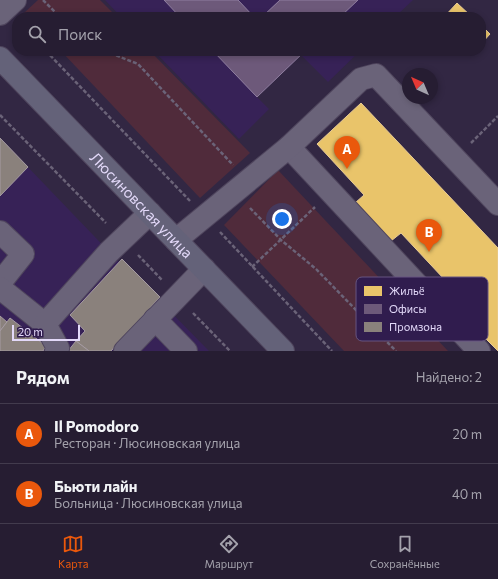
<!DOCTYPE html>
<html lang="ru">
<head>
<meta charset="utf-8">
<style>
  body { margin:0; font-family:Commissioner,sans-serif; background:#322a3e; color:#f1f3f6 }
  .compass { position:absolute; left:402px; top:68px; width:36px; height:36px; border-radius:50%; background:#261d32; box-shadow:0 2px 6px #0003; rotate:316deg }
  .scale { position:absolute; left:12px; bottom:10px; width:68px; box-sizing:border-box; padding-left:4px; border:2px solid #e3d9f9; border-top:0; font-size:11px; line-height:14px; white-space:nowrap; color:#e3d9f9; -webkit-text-stroke:3px #301c4e; paint-order:stroke }
  .you { position:absolute; left:282px; top:219px; width:14px; height:14px; margin:-10px; border:3px solid #fff; border-radius:50%; background:#1a73e8; box-shadow:0 0 0 6px #1a73e833 }
  .badge { display:grid; place-items:center; width:26px; height:26px; border-radius:50%; background:#ea580c; color:#fff; font-size:13px; font-weight:700 }
  .pin { position:absolute; translate:-50% -33px; filter:drop-shadow(0 1px 2px #0008) }
  .pin::after { content:''; position:absolute; top:21px; width:14px; height:12px; background:inherit; clip-path:polygon(0 0,100% 0,50% 100%) }
  .list { margin:0; padding:0; list-style:none }
  h2 { display:flex; justify-content:space-between; align-items:center; height:52px; margin:0; padding:0 16px; font-size:17px }
  h2 small { font-size:13px; font-weight:400; color:#a4a2ac }
  .list li { display:grid; grid-template-columns:26px 1fr auto; gap:12px; align-items:center; box-sizing:border-box; height:60px; padding:0 16px; border-top:1px solid #423b4d }
  .list b { display:block; font-size:15px; white-space:nowrap }
  .list p { margin:0; font-size:13px; white-space:nowrap; color:#a4a2ac }
  .list em { font-size:13px; font-style:normal; color:#a4a2ac }
  .icon { flex:none; width:22px; height:22px; fill:none; stroke:currentColor; stroke-width:2; stroke-linecap:round; stroke-linejoin:round }
  .map { position:relative; flex:none; width:498px; height:351px; overflow:hidden }
  .search { position:absolute; background:#261d32; box-shadow:0 2px 6px #0003; left:12px; right:12px; top:12px; height:44px; display:flex; align-items:center; gap:10px; box-sizing:border-box; padding:0 14px; border-radius:16px; color:#a4a2ac; font-size:15px }
  .sheet { height:172px; background:#261d32 }
  nav { display:flex; justify-content:space-around; align-items:center; box-sizing:border-box; height:56px; border-top:1px solid #423b4d; background:#261d32; font-size:11px; color:#a4a2ac }
  nav a { display:grid; justify-items:center; gap:2px }
  nav .on { color:#ea580c }
  .map>svg:first-child { display:block }
  .built { fill:#372257 }
  .green { fill:#502b3b }
  .homes { fill:#e9c46a; stroke:#e7ca95 }
  .offices { fill:#6d597a; stroke:#907fa0 }
  .industry { fill:#8a817c; stroke:#a59ba2 }
  .lines { fill:none; stroke-linecap:round; stroke-linejoin:round }
  .minor-casing { stroke:#4f455d; stroke-width:24 }
  .major-casing { stroke:#4f455d; stroke-width:24 }
  .path { stroke:#6b6378; stroke-width:2.5; stroke-dasharray:4 2; stroke-linecap:butt }
  .minor { stroke:#6a6379; stroke-width:22 }
  .major { stroke:#646279; stroke-width:22 }
  .labels { text-anchor:middle; dominant-baseline:central; stroke-width:4; stroke-linejoin:round; paint-order:stroke }
  .street-label { font-size:15px; fill:#e3d9f9; stroke:#301c4e }
  .key { fill:#301c4e; stroke:#665581; stroke-width:1 }
  .key-label { font-size:11px; fill:#e3d9f9 }
</style>
</head>
<body>
<div class="map">
<svg width="498" height="351" viewBox="0 0 498 351">
  <rect width="100%" height="100%" fill="#322743"/>
  <g class="built">
    <path d="M105,0H413L395,17H121Z"/>
    <path d="M154,51H360L328,82L301,55L257,97L269,109L239,139Z"/>
    <path d="M0,138L119,262L122,259L160,297L158,299L209,351H0Z"/>
  </g>
  <g class="green">
    <path d="M38,0H100L117,17H29L24,13Z"/>
    <path d="M61,51H150L250,153L200,198Z"/>
    <path d="M278,170L448,351H344L224,225Z"/>
  </g>
  <g class="homes">
    <path d="M457,3L472,17H444Z"/>
    <path d="M481,25L490,34L481,44Z"/>
    <path d="M464,51H474L469,56Z"/>
    <path d="M361,103L498,248V351L465,318L473,310L401,233L391,241L355,203L364,195L317,144Z"/>
  </g>
  <g class="offices">
    <path d="M164,0H238L254,17H180Z"/>
    <path d="M280,0H358L340,17H262Z"/>
    <path d="M213,51H305L257,97Z"/>
  </g>
  <g class="industry">
    <path d="M0,138L28,167L0,196Z"/>
    <path d="M122,259L160,297L111,351H89L76,341L85,331L70,315Z"/>
    <path d="M0,316L7,322L0,331Z"/>
    <path d="M10,318L46,346L43,351H0V331Z"/>
    <path d="M76,341L89,351H68Z"/>
  </g>
  <g class="lines">
    <defs>
      <g id="minor">
        <path d="M0,14L15,0"/>
        <path d="M289,147L479,351"/>
        <path d="M0,232L23,254L0,283"/>
        <path d="M176,240L289,147L361,79L376,75L498,204"/>
        <path d="M0,288L45,324"/>
        <path d="M155,319L186,351"/>
        <path d="M56,351L58,348L45,324L109,252L150,213"/>
        <path d="M125,351L204,269"/>
      </g>
      <g id="major">
        <path id="s1" d="M0,58L283,351"/>
      </g>
    </defs>
    <use href="#minor" class="minor-casing"/>
    <use href="#major" class="major-casing"/>
    <g class="path">
      <path d="M43,0L60,17"/>
      <path d="M46,51L190,201"/>
      <path d="M105,51L138,64L233,165"/>
      <path d="M0,115L106,223"/>
      <path d="M471,143L498,116"/>
      <path d="M250,208L281,240L316,269L396,351"/>
      <path d="M220,232L332,351"/>
      <path d="M138,255L162,280"/>
      <path d="M252,267L315,207"/>
      <path d="M193,313L230,351"/>
    </g>
    <use href="#minor" class="minor"/>
    <use href="#major" class="major"/>
  </g>
  <g class="labels">
    <g class="street-label">
      <text stroke="none"><textPath href="#s1" startOffset="204">Люсиновская улица</textPath></text>
    </g>
  </g>
  <rect x="356" y="277" width="132" height="64" rx="6" class="key"/>
  <rect x="364" y="286" width="18" height="10" fill="#e9c46a"/>
  <rect x="364" y="304" width="18" height="10" fill="#6d597a"/>
  <rect x="364" y="322" width="18" height="10" fill="#8a817c"/>
  <g class="key-label">
    <text x="389" y="295">Жильё</text>
    <text x="389" y="313">Офисы</text>
    <text x="389" y="331">Промзона</text>
  </g>
</svg>
<svg class="compass" viewBox="-18 -18 36 36"><path d="M0-13l5 13h-10z" fill="#e53935"/><path d="M0 13l5-13h-10z" fill="#a4a2ac"/></svg>
<div class="scale">20 m</div>
<div class="you"></div>
<div class="pin badge" style="left:347px;top:169px">A</div>
<div class="pin badge" style="left:429px;top:252px">B</div>
<div class="search"><svg class="icon" aria-label="search" viewBox="0 0 24 24"><circle cx="10" cy="10" r="6"/><path d="M15 15l6 6"/></svg>Поиск</div>
</div>
<section class="sheet">
<h2>Рядом<small>Найдено: 2</small></h2>
<ul class="list">
<li><span class="badge">A</span><div><b>Il Pomodoro</b><p>Ресторан · Люсиновская улица</p></div><em>20 m</em></li>
<li><span class="badge">B</span><div><b>Бьюти лайн</b><p>Больница · Люсиновская улица</p></div><em>40 m</em></li>
</ul>
</section>
<nav>
<a class="on"><svg class="icon" aria-label="map" viewBox="0 0 24 24"><path d="M3 6l6-2 6 2 6-2v14l-6 2-6-2-6 2zM9 4v14M15 6v14"/></svg>Карта</a>
<a><svg class="icon" aria-label="directions" viewBox="0 0 24 24"><path d="M12 3l9 9-9 9-9-9zM9 14v-3h6M13 9l2 2-2 2"/></svg>Маршрут</a>
<a><svg class="icon" aria-label="saved" viewBox="0 0 24 24"><path d="M7 4h10v16l-5-4-5 4z"/></svg>Сохранённые</a>
</nav>
</body>
</html>
